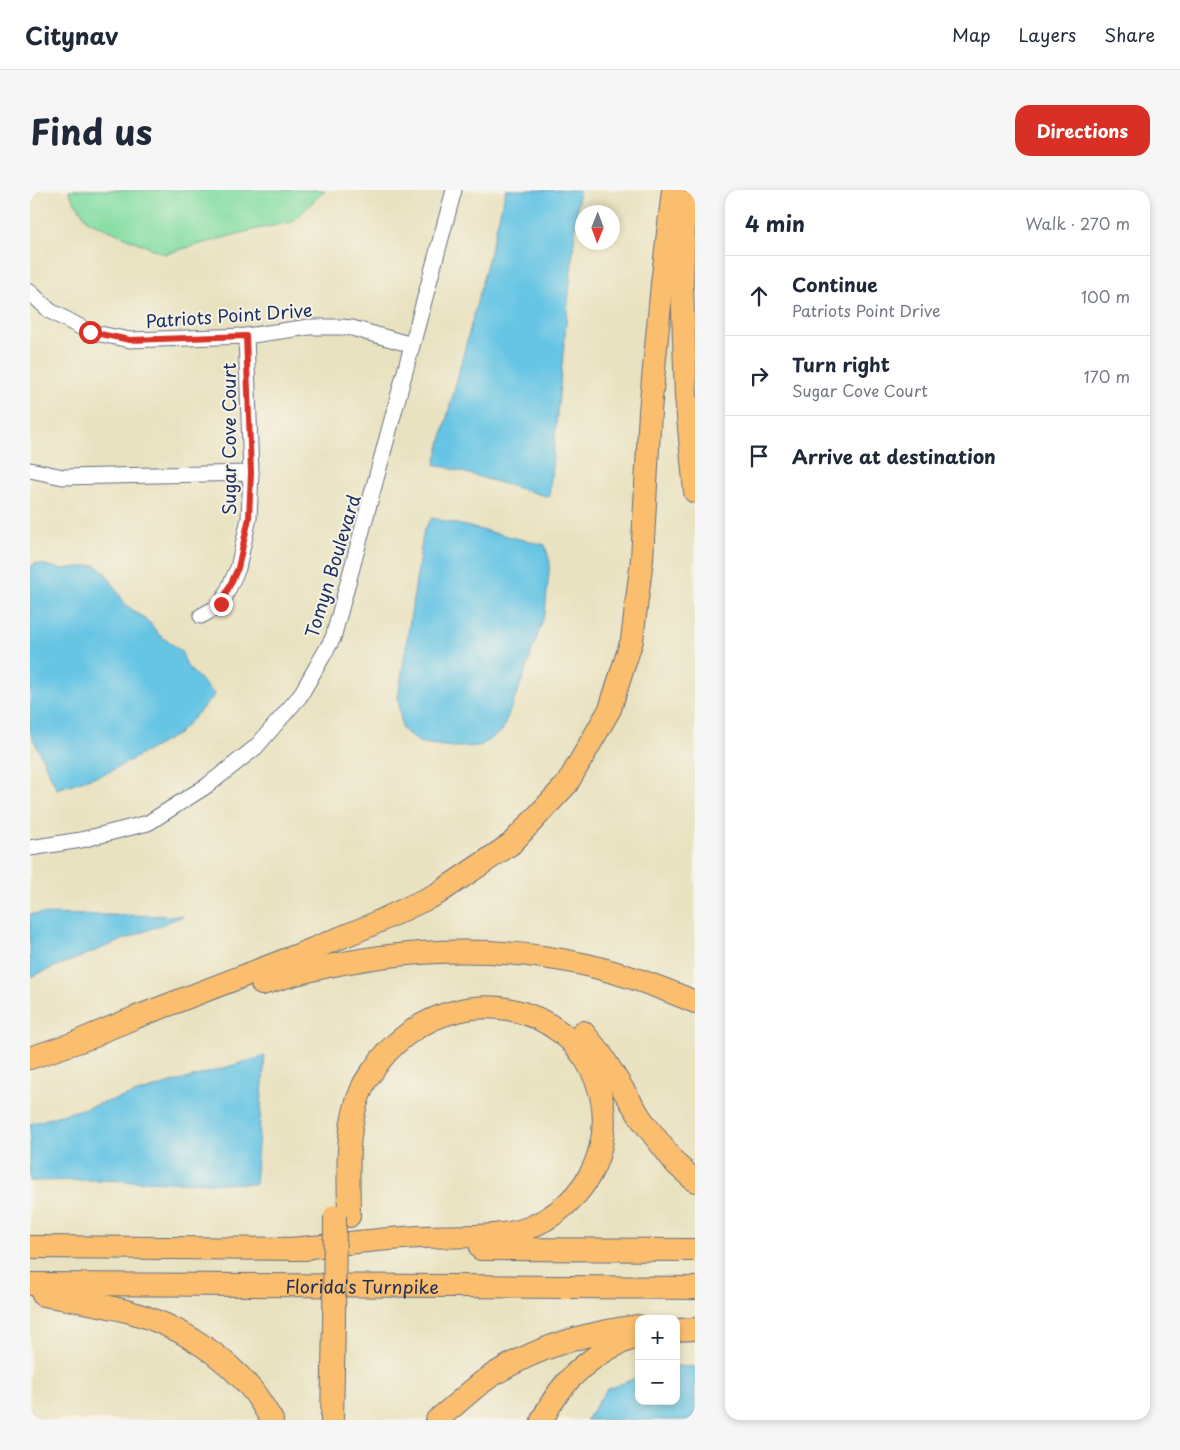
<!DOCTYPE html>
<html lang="en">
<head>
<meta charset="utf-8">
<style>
  body { margin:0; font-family:"Playpen Sans",sans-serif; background:#f6f6f7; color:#1f2937 }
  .controls { position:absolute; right:15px; bottom:15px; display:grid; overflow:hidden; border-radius:10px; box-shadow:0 2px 8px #0003 }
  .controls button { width:45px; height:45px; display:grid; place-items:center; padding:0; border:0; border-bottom:1px solid #e0e1e3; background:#fff; color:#1f2937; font:25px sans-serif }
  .compass { position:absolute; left:545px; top:15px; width:45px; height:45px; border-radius:50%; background:#fff; box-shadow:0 2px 8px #0003; rotate:181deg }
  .stop { position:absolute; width:15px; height:15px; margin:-11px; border:4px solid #d93025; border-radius:50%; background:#fff }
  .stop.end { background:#d93025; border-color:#fff; box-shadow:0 1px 5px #0008 }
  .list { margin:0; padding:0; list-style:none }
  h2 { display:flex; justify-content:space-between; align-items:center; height:65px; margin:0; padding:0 20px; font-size:21px }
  h2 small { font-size:16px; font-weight:400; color:#747a83 }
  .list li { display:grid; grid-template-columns:32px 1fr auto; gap:15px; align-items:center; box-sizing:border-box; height:80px; padding:0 20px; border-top:1px solid #e0e1e3 }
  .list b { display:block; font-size:19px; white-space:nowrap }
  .list p { margin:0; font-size:16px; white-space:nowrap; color:#747a83 }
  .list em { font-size:16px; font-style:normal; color:#747a83 }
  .icon { flex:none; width:28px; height:28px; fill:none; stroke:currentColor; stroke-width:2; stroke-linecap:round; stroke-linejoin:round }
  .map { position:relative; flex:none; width:665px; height:1230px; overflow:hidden; border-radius:15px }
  header { display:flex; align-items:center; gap:30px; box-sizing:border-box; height:70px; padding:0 25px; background:#fff; border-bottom:1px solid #e0e1e3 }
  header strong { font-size:24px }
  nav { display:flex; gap:28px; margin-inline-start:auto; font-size:18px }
  .intro { display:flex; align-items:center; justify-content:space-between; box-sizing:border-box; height:120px; padding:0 30px }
  h1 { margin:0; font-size:35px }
  .button { padding:12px 22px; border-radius:15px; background:#d93025; color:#fff; font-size:18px; font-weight:700 }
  main { display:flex; gap:30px; padding:0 30px }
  aside { flex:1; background:#fff; border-radius:15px; box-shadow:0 2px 8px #0003 }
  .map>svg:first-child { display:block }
  .green { fill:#85dea4; stroke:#508681 }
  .water { fill:#66c5e4; stroke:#407aa1 }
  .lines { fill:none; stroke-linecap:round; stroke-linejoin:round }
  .minor-casing { stroke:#636e80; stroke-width:17 }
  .highway-casing { stroke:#636e80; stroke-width:24 }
  .minor { stroke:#fff; stroke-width:15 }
  .highway { stroke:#fabe6e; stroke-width:22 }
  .highway-bridge-casing { stroke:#636e80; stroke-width:24; stroke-linecap:butt }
  .highway-bridge { stroke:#fabe6e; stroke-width:22 }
  .route { stroke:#d93025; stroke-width:6 }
  .labels { text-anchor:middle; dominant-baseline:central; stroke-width:4; stroke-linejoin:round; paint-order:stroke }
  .street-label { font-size:18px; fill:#1b2f5e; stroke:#f7f3e8 }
</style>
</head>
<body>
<header>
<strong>Citynav</strong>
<nav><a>Map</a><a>Layers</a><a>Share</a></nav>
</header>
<div class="intro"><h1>Find us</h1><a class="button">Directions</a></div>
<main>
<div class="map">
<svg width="665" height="1230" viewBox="0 0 665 1230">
  <rect width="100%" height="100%" fill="#f7f3e8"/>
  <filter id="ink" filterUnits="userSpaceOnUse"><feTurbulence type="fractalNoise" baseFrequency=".02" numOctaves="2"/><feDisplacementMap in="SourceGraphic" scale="10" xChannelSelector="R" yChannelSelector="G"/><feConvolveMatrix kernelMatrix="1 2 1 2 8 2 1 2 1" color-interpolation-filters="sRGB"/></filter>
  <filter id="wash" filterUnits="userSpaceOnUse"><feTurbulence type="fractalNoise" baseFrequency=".0096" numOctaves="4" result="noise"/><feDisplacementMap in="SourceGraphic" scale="20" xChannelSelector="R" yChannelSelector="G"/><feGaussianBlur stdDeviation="1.12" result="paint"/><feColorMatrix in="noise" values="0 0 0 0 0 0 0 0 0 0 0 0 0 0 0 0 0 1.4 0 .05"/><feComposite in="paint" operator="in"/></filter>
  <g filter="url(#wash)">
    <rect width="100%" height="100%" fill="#e9e2c0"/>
    <path class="green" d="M39,0H295L263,32L226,39L134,64L58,31L42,8Z"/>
    <g class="water">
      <path d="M476,0H549L519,307L405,274Z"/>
      <path d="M402,328L515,355L520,372L515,423L494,485L472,541L450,556L425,557L390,553L372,539L368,508L394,339Z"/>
      <path d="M6,373L32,379L66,375L77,385L95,414L121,434L128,444L151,461L157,476L185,505L148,544L79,582L27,599L0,542V377Z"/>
      <path d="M0,724L153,726L0,787Z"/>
      <path d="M235,866L225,994L63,990L0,991V934Z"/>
      <path d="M646,1176L665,1177V1230H556L577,1199L609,1187V1211H646Z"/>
    </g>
  </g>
  <g filter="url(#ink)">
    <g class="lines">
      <defs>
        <g id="minor">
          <path d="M0,102L20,121L60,142L100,150L216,146L279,137H311L322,138L382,155"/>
          <path d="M0,280L33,287L221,283"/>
          <path d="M171,426L191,415L208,378L219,328L221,283L216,146"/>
          <path d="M0,658L51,650L118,633L178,595L226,557L270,506L303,448L424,0"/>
        </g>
        <g id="highway">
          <path d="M655,13L652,92L656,206L665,302"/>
          <path d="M232,794C337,760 450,751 557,775C595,784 630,797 665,812"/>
          <path d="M553,842L571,864L612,930L646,974L665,991"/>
          <path d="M51,850L104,828L268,765L339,736L407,704L481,654L537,594L580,519L602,450L612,369L620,221L632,94L643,0"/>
          <path d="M0,868L65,846"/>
          <path d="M0,1057L276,1059"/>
          <path d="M262,1059C304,1055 347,1049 389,1047C423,1045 473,1050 503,1036C535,1022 562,993 570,959C577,932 574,905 562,881C554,865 544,852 530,842C468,795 382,819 342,882C339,886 335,891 333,896C314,937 319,983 319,1026"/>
          <path d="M451,1059L665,1060"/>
          <path id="s1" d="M0,1094L423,1096L665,1098"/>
          <path d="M13,1105C42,1110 71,1114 100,1122C147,1135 192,1163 223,1201C230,1210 236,1221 242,1230"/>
          <path d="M646,1140L665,1139"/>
          <path d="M302,1230L304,1132"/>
          <path d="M407,1230C422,1218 436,1205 451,1193C497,1160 554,1143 609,1136"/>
          <path d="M512,1230C532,1189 565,1160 609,1146"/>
        </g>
      </defs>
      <use href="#minor" class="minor-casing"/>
      <use href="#highway" class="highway-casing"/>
      <use href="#minor" class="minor"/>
      <use href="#highway" class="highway"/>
      <defs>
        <path id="highway-bridge" d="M304,1132L305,1026"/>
      </defs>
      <use href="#highway-bridge" class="highway-bridge-casing"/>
      <use href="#highway-bridge" class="highway-bridge"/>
    </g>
  </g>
  <g class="lines" filter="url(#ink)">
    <path class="route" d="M60,142L100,150L216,146L221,283L219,328L208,378L191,414"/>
  </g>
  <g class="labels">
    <g class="street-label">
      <text transform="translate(199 125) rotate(-4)">Patriots Point Drive</text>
      <text transform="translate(198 249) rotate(-90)">Sugar Cove Court</text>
      <text transform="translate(302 376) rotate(-73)">Tomyn Boulevard</text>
      <text stroke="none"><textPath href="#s1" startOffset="332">Florida's Turnpike</textPath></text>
    </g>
  </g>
</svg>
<div class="controls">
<button>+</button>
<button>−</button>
</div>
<svg class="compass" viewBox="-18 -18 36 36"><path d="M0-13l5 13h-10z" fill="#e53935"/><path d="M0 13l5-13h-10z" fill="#747a83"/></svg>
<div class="stop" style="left:60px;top:142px"></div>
<div class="stop end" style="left:191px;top:414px"></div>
</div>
<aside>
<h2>4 min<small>Walk · 270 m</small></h2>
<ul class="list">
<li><svg class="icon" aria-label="ahead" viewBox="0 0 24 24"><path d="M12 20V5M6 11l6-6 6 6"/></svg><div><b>Continue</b><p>Patriots Point Drive</p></div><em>100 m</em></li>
<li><svg class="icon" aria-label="right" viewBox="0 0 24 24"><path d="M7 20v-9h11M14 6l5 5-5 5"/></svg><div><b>Turn right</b><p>Sugar Cove Court</p></div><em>170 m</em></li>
<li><svg class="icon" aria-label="arrive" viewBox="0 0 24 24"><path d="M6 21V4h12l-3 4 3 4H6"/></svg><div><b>Arrive at destination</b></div></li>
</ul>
</aside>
</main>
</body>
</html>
